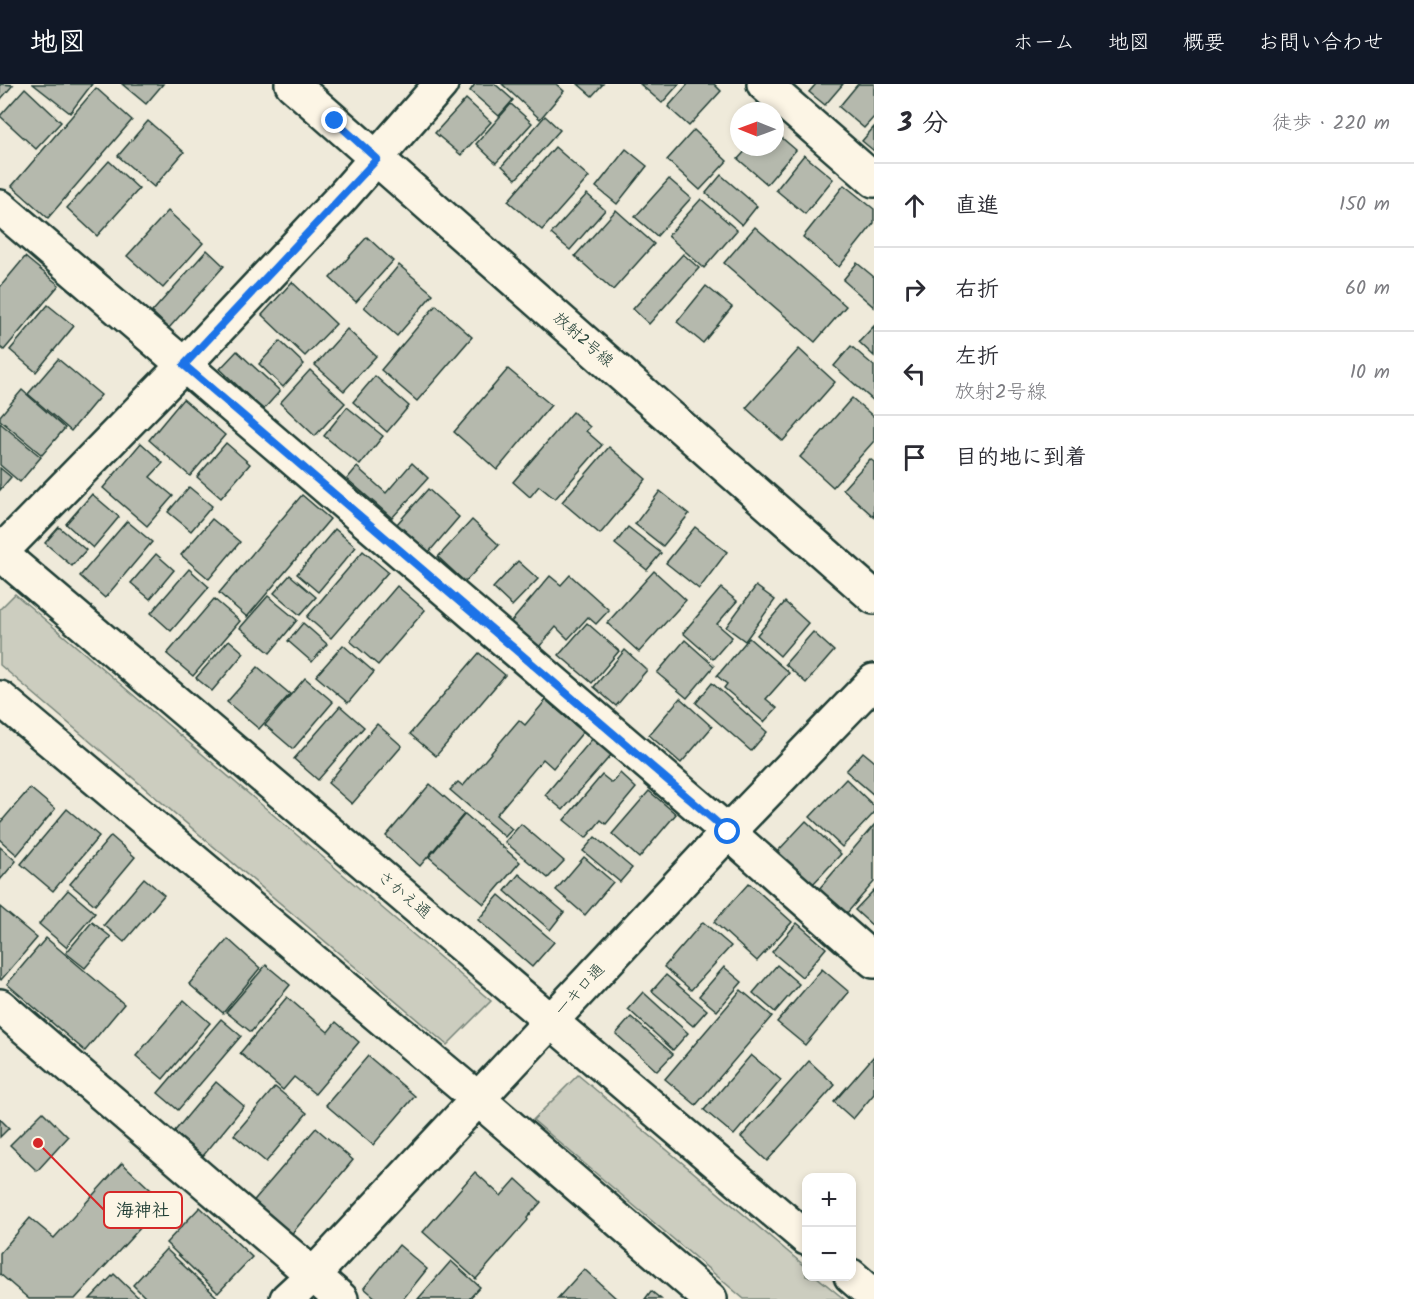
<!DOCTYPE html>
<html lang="ja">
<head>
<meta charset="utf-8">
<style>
  body { margin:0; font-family:Kalam,"Klee One",sans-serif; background:#f7f7f7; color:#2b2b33 }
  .controls { position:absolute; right:18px; bottom:18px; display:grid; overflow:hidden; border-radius:12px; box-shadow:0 3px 9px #0003 }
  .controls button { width:54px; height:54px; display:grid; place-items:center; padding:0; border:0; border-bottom:2px solid #e1e1e2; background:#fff; color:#2b2b33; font:30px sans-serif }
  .compass { position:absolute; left:730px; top:18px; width:54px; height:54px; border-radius:50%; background:#fff; box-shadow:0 3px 9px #0003; rotate:271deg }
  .stop { position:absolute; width:18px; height:18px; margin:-14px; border:4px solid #1a73e8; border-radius:50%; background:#fff }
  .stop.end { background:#1a73e8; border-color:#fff; box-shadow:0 2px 6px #0008 }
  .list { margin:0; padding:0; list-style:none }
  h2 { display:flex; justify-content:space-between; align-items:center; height:78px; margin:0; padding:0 24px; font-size:26px }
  h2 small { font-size:20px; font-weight:400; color:#7c7c81 }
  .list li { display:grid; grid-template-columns:39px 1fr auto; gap:18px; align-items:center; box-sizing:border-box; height:84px; padding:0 24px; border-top:2px solid #e1e1e2 }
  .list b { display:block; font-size:22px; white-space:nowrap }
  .list p { margin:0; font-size:20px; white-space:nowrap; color:#7c7c81 }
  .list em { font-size:20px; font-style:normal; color:#7c7c81 }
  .icon { flex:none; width:33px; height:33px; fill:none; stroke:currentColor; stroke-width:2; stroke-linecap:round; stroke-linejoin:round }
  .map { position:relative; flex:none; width:874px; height:1215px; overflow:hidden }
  header { display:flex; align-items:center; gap:36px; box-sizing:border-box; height:84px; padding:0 30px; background:#111827; color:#fff }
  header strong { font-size:28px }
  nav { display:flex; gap:33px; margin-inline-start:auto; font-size:21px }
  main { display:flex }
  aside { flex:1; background:#fff }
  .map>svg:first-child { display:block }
  .green { fill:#cccdbf; stroke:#76857a; stroke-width:1.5 }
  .building { fill:#b5b9ad; stroke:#1f3d34; stroke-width:1.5 }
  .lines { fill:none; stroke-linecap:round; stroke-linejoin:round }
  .minor-casing { stroke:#1f3d34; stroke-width:38 }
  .tertiary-casing { stroke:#1f3d34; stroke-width:38 }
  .minor { stroke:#fcf5e5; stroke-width:33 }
  .tertiary { stroke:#fcf5e5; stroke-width:33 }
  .route { stroke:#1a73e8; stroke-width:8 }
  .labels { text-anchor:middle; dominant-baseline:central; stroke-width:4.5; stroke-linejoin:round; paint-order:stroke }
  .street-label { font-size:16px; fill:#1f3d34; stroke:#fcf5e5 }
  .leader { fill:none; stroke:#d62828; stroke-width:2 }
  .callout-dot { fill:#d62828; stroke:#fcf5e5; stroke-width:2 }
  .callout { fill:#fcf5e5; stroke:#d62828; stroke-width:2 }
  .callout-label { font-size:18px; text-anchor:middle; font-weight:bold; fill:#1f3d34 }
</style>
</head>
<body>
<header>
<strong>地図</strong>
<nav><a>ホーム</a><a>地図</a><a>概要</a><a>お問い合わせ</a></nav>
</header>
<main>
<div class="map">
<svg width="874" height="1215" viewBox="0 0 874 1215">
  <rect width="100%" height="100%" fill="#efeada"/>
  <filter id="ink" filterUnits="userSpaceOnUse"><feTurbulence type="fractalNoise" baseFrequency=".0167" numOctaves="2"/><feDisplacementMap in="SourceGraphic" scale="12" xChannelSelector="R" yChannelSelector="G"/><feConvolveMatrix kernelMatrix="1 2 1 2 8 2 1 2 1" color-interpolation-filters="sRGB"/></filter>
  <g filter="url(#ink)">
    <g class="green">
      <path d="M15,510L491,917L447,961L0,581V525Z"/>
      <path d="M578,991L806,1183V1192L817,1193L844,1215H744L533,1036Z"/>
    </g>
    <g class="building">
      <path d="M0,0L13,1L0,16Z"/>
      <path d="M33,0H92L70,29Z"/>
      <path d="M122,0H163L146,20Z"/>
      <path d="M475,0H495L513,16L499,32L470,7Z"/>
      <path d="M502,0H556L564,7L540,35Z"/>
      <path d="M578,0H603L592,12Z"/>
      <path d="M640,0H679L662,19Z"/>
      <path d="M688,0H714L721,7L689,42L668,23Z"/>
      <path d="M816,0H843L825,21L809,8Z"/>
      <path d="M858,0H874V33L864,44L839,23Z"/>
      <path d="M25,4L61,38L36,65L0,32Z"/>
      <path d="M96,4L132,36L48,134L12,102Z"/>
      <path d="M466,15L491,38L461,71L435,49Z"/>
      <path d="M511,20L532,39L496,79L476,60Z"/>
      <path d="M545,32L560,46L516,95L502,82Z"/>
      <path d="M148,37L184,68L154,103L118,72Z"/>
      <path d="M874,43V67L862,57Z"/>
      <path d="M694,46L727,77L700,106L667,76Z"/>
      <path d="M775,48L796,66L767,100L738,75L749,63H775Z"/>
      <path d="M555,63L589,93L542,146L508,117Z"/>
      <path d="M626,65L647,82L617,120L596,103Z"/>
      <path d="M804,71L833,95L805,130L776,106Z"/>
      <path d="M109,77L139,105L97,152L67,124Z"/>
      <path d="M721,91L757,122L742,141L706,109Z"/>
      <path d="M669,95L691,114L657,152L635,133Z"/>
      <path d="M844,101L874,125V139L839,183L803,153Z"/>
      <path d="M587,110L605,126L570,166L551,150Z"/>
      <path d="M701,115L737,146L704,184L668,152Z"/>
      <path d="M616,126L654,160L613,206L575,172Z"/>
      <path d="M168,127L203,159L163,204L127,172Z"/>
      <path d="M755,143L846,222L815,258L724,179Z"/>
      <path d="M367,153L393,177L356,218L330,194Z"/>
      <path d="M207,166L224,182L169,244L152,228Z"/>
      <path d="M683,170L699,184L649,240L633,225Z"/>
      <path d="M25,173L59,201L4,266L0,263V203Z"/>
      <path d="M857,179L874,193V223L843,196Z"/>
      <path d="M399,181L433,210L397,252L364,223Z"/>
      <path d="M292,198L336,240L305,272L262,231Z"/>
      <path d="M706,202L732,223L703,259L677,238Z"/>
      <path d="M48,221L74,242L36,288L10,266Z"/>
      <path d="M436,221L472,253L417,317L381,286Z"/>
      <path d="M874,242V272L859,258Z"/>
      <path d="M347,245L376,272L344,307L315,281Z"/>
      <path d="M280,257L304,280L283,303L259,280Z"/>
      <path d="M851,262L874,282V317L834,282Z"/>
      <path d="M799,265L835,298L783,357L746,324Z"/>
      <path d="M237,267L280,307L263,326L220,285Z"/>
      <path d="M58,275L101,311L71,347L28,310Z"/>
      <path d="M508,285L551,321L497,386L454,348Z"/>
      <path d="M310,286L345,319L315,352L280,319Z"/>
      <path d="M375,292L409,322L387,348L353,318Z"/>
      <path d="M22,306L65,344L42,371L0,336V332Z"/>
      <path d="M852,314L874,333V357L833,403L800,373Z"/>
      <path d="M183,315L225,351L190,392L149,356Z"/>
      <path d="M347,323L383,352L360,381L324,352Z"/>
      <path d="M573,328L590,343L586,347L602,361L555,415L539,402L530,413L513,398Z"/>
      <path d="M0,339L41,373L20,398L0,381Z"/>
      <path d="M141,359L163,379L150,393L173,412L147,442L103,404Z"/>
      <path d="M226,359L250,380L221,414L197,393Z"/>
      <path d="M609,363L646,395L600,450L562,418Z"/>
      <path d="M870,375L874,378V433L843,405Z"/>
      <path d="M412,379L428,394L392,434L347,395L357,383L386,409Z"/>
      <path d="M0,384L11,393L0,406Z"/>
      <path d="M189,403L212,422L191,447L168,428Z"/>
      <path d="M428,405L459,433L429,468L397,440Z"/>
      <path d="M660,407L689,430L663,462L635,440Z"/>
      <path d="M92,410L119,433L93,464L66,440Z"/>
      <path d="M302,411L330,435L247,533L219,509Z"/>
      <path d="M212,435L240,458L209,495L181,471Z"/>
      <path d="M472,436L499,461L465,498L438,473Z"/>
      <path d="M127,437L152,458L105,514L80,492Z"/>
      <path d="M59,443L86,466L72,482L45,459Z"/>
      <path d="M628,443L661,469L647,486L615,460Z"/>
      <path d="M695,443L727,468L699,505L666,479Z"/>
      <path d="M335,445L356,463L318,508L297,490Z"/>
      <path d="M363,467L388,488L331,554L307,533Z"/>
      <path d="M156,470L174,486L150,515L131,499Z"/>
      <path d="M518,477L538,495L512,522L493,504Z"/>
      <path d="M189,485L209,503L171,547L151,529Z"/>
      <path d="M654,487L686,516L639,568L607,539Z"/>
      <path d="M290,491L316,513L300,531L274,509Z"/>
      <path d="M570,491L609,526L596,540L588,533L568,555L556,543L539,563L511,538L550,492L561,501Z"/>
      <path d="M397,502L425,526L378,581L350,557Z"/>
      <path d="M756,502L775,516L745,557L726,543Z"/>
      <path d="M721,504L737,517L717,540L732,553L713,575L683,549Z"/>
      <path d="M268,512L297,536L270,569L240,544Z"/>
      <path d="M214,515L240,537L193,592L167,570Z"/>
      <path d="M785,518L808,539L780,572L757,551Z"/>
      <path d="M303,539L327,560L312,578L288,557Z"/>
      <path d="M587,539L619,567L592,599L559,571Z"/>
      <path d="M813,548L834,567L806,599L785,580Z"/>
      <path d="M749,554L789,589L766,615L777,624L764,638L724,604L727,600L717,592Z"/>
      <path d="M229,556L244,569L212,607L196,594Z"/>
      <path d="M685,556L714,582L687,614L657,589Z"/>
      <path d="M343,561L374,588L348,619L316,592Z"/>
      <path d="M625,566L647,586L616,622L594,603Z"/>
      <path d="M479,569L505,591L436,672L410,650Z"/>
      <path d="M258,583L290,610L259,645L227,618Z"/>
      <path d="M305,594L333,618L293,665L265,641Z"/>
      <path d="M712,599L767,648L751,667L696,619Z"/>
      <path d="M680,614L712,643L681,679L649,651Z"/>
      <path d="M546,616L583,648L553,684L543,675L496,731L512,745L505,753L450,706L458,698L463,702L519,636L525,641Z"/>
      <path d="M340,622L364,643L318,696L294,675Z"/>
      <path d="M377,640L402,662L352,720L328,699Z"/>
      <path d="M593,654L612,670L563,726L545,711Z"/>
      <path d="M863,668L874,677V711L846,687Z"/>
      <path d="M620,689L636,704L606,740L601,736L586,754L564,736L602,691L612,699Z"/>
      <path d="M846,695L874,722V729L842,763L810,733Z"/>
      <path d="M430,700L464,730L420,782L386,752Z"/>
      <path d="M30,704L55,725L17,771L0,756V739Z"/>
      <path d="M649,707L676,730L639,774L612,750Z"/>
      <path d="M67,725L99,752L53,807L21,780Z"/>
      <path d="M465,730L520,778L484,820L429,773Z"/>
      <path d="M806,737L841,770L812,801L777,768Z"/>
      <path d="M521,740L564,777L548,794L505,758Z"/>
      <path d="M874,741V798L847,829L819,805Z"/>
      <path d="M111,752L135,773L95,821L70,800Z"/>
      <path d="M595,753L632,784L620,798L583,767Z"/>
      <path d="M0,763L16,777L0,796Z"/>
      <path d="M584,773L613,798L585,831L556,806Z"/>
      <path d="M519,790L564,828L550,846L505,807Z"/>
      <path d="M144,794L164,811L124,858L104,841Z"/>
      <path d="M749,799L792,838L757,877L714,838Z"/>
      <path d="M68,806L95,829L66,863L39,840Z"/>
      <path d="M874,806V843L855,826Z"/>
      <path d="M499,811L554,858L532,883L478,836Z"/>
      <path d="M0,823L37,854L1,896L0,895Z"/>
      <path d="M92,838L111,853L85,884L66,869Z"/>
      <path d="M703,838L731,862L691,906L664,883Z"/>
      <path d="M797,839L826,864L802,893L772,868Z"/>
      <path d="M46,854L124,920L85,967L7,900Z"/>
      <path d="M228,855L260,884L223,929L189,900Z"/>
      <path d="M266,881L290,901L251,948L226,928Z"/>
      <path d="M777,881L799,900L775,928L753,909Z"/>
      <path d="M724,883L742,898L717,927L699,912Z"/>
      <path d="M822,885L849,908L805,961L777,938Z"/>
      <path d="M666,891L707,926L693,942L652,907Z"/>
      <path d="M741,906L772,932L696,1021L665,995Z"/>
      <path d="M643,908L688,949L673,966L628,925Z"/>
      <path d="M287,913L328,948L336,938L359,958L315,1010L294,993L283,1006L240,969Z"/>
      <path d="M184,916L210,939L163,995L136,972Z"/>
      <path d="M631,933L673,970L657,987L616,950Z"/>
      <path d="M221,935L241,952L178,1026L158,1009Z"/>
      <path d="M751,971L781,996L734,1051L704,1026Z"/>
      <path d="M368,972L415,1012L373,1061L326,1021Z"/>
      <path d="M874,972V1010L853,1035L834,1018Z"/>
      <path d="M809,977L835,1001L767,1077L741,1053Z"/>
      <path d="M216,998L244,1022L203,1072L174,1048Z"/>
      <path d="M275,1003L307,1029L266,1078L234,1051Z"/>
      <path d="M43,1028L68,1053L37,1087L10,1061Z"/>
      <path d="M0,1035L9,1044L0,1053Z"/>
      <path d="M316,1044L353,1076L289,1153L250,1121Z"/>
      <path d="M122,1079L164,1118L75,1215H29L0,1190V1169L30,1134L54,1154Z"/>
      <path d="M475,1088L501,1112L516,1095L541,1118L527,1134L528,1136L476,1195L423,1148Z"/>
      <path d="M200,1123L252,1173L218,1209L166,1159Z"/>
      <path d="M399,1161L427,1185L403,1215H377L364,1204Z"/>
      <path d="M166,1165L217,1213L214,1215H147L133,1201Z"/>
      <path d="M451,1177L480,1203L469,1215H418Z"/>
      <path d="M584,1185L617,1215H557Z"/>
      <path d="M114,1190L140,1215H90Z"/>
      <path d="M651,1207L661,1215H645Z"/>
    </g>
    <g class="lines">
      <defs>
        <g id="minor">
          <path d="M764,0L874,96"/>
          <path d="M0,123L728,748L874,877"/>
          <path d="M0,469L806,1154"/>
          <path d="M0,469L184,281L343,112L441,0"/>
          <path d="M0,614L478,1015L710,1215"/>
          <path d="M0,922L341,1215"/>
          <path d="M851,1192L874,1212"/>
        </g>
        <g id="tertiary">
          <path d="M292,0L874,513"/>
          <path d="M287,1215L313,1191L728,748L874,597"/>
        </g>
      </defs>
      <use href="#minor" class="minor-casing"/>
      <use href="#tertiary" class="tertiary-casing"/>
      <use href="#minor" class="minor"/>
      <use href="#tertiary" class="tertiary"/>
    </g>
  </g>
  <g class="lines" filter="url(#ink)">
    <path class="route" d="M335,37L377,75L184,281L728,748"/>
  </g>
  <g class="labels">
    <g class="street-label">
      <text transform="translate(583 256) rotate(41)">放射2号線</text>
      <text transform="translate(404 811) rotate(40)">さかえ通</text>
      <text transform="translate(580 906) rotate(-47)">一キロ通</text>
    </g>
  </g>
  <path class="leader" d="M38 1059L104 1126"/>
  <circle class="callout-dot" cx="38" cy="1059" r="6"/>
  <rect class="callout" x="104" y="1108" width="78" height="36" rx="6"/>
  <g class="callout-label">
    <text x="143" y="1132">海神社</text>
  </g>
</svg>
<div class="controls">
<button>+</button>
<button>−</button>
</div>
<svg class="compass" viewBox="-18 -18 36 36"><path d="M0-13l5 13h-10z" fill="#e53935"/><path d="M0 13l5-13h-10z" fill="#7c7c81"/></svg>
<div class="stop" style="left:728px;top:748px"></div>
<div class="stop end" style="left:335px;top:37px"></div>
</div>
<aside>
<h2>3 分<small>徒歩 · 220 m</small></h2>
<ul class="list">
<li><svg class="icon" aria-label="ahead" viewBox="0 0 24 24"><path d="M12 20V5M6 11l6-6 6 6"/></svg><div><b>直進</b></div><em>150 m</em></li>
<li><svg class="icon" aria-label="right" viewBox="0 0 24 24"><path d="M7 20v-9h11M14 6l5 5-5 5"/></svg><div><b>右折</b></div><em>60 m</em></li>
<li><svg class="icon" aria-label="left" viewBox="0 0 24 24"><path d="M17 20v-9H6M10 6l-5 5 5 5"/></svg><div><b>左折</b><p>放射2号線</p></div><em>10 m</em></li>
<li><svg class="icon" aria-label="arrive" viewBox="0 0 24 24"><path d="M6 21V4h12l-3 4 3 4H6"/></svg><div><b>目的地に到着</b></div></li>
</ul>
</aside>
</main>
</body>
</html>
